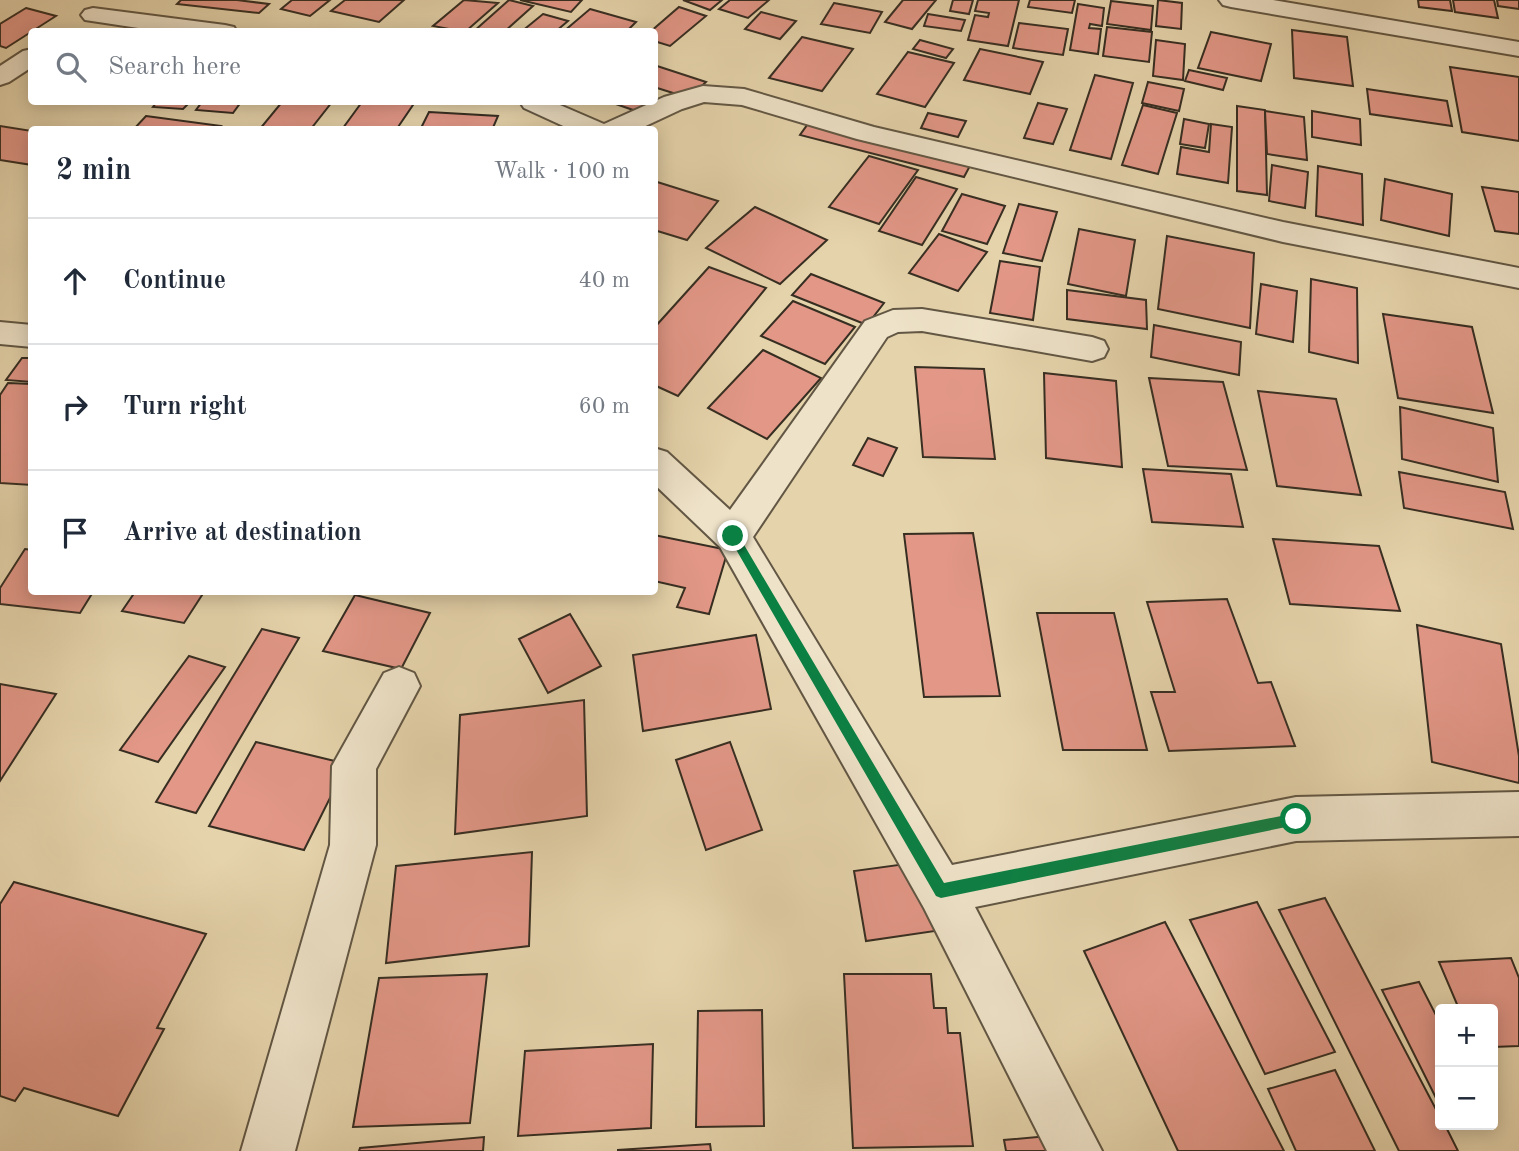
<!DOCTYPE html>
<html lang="en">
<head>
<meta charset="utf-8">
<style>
  body { margin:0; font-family:"Old Standard TT",serif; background:#f6f6f7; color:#1f2937 }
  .controls { position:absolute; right:21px; bottom:21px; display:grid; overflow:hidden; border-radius:7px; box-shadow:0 4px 18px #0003 }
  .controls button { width:63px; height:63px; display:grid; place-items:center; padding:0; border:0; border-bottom:2px solid #e0e1e3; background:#fff; color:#1f2937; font:35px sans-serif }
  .stop { position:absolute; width:21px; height:21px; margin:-16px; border:5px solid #0b8043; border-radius:50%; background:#fff }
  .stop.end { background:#0b8043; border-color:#fff; box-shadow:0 2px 7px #0008 }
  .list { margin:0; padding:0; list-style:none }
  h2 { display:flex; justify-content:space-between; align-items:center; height:91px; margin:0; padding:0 28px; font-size:30px }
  h2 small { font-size:23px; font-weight:400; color:#747a83 }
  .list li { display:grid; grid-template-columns:46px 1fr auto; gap:21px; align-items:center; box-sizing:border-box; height:126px; padding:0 28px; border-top:2px solid #e0e1e3 }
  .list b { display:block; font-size:26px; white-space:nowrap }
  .list em { font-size:23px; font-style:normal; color:#747a83 }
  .icon { flex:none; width:38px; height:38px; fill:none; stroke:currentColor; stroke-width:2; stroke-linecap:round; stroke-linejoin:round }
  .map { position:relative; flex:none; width:1519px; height:1151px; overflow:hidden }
  .search { position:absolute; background:#fff; box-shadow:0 4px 18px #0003; left:28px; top:28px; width:630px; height:77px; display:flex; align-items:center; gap:18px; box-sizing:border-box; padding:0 24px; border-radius:7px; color:#747a83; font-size:26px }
  .panel { position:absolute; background:#fff; box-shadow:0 4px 18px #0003; left:28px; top:126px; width:630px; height:469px; border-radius:7px }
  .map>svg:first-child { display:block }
  .building { fill:#e29787; stroke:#372e22; stroke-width:2 }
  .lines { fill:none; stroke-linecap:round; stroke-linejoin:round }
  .street-casing { stroke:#625744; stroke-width:4 }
  .street { fill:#eee2c8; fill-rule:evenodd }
  .route { fill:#0b8043 }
</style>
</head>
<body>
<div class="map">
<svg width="1519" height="1151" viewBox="0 0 1519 1151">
  <rect width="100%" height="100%" fill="#e5d3ab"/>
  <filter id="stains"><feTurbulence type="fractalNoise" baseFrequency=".00286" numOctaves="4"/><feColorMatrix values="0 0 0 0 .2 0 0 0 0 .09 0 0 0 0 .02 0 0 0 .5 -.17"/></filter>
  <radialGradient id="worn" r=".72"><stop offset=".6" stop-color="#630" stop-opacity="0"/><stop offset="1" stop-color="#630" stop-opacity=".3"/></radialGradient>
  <g class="building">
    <path d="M181,0H237L269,4L259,13L177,4Z"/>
    <path d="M292,0H330L310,16L281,9Z"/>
    <path d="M345,0H404L379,22L331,11Z"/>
    <path d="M464,0L498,3L465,32L433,26Z"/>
    <path d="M509,0L533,6L504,32H473Z"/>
    <path d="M520,0H582L571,12Z"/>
    <path d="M683,0H722L710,10Z"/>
    <path d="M730,0H769L748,18L719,9Z"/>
    <path d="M903,0H936L912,29L885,22Z"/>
    <path d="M953,0H973L969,14L950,11Z"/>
    <path d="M978,0H1019L1008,46L968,40L975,15L988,17L989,13L975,11Z"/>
    <path d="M1030,0H1075L1072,13L1028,7Z"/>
    <path d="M1158,0L1182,3L1181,29L1156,26Z"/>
    <path d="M1418,0H1450L1452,11L1419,7Z"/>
    <path d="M1453,0H1494L1498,18L1455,12Z"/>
    <path d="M1497,0H1519V9L1498,6Z"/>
    <path d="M1111,1L1153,6L1151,30L1107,24Z"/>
    <path d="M834,3L882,12L870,33L821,24Z"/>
    <path d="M1078,4L1104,8L1102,26L1090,24L1089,28L1101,29L1098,54L1070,50Z"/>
    <path d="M679,7L706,16L670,46L654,41V32H650Z"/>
    <path d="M26,8L56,16L6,48L0,46V24Z"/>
    <path d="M590,9L636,22L626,32H563Z"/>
    <path d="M761,12L796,21L780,39L745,29Z"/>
    <path d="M543,14L568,21L555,32H521Z"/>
    <path d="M928,14L965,20L961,31L924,26Z"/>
    <path d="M1019,23L1068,29L1063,55L1013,48Z"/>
    <path d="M1107,27L1152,32L1149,62L1103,56Z"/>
    <path d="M1292,30L1347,37L1353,86L1294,78Z"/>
    <path d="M1211,32L1271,44L1261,81L1198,68Z"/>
    <path d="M802,37L853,49L822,91L769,78Z"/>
    <path d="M920,40L953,49L946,58L913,49Z"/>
    <path d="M1156,40L1185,44L1183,80L1153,76Z"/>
    <path d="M980,49L1043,62L1030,94L964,80Z"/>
    <path d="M908,52L954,63L925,107L877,94Z"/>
    <path d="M654,65L706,82L689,98L654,87Z"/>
    <path d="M1450,67L1519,77V141L1462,132Z"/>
    <path d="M1189,70L1227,78L1223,90L1185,81Z"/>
    <path d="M1095,75L1133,83L1111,159L1070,150Z"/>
    <path d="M1148,82L1184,89L1179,111L1142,103Z"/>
    <path d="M1367,89L1447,101L1452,126L1370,114Z"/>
    <path d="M157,102H190L183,109L153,107Z"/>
    <path d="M202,102H241L233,113L196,110Z"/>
    <path d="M282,102H332L310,130H259Z"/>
    <path d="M362,102H415L396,130L343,128Z"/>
    <path d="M610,102H651L639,112Z"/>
    <path d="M1038,103L1067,109L1053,144L1024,138Z"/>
    <path d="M1143,105L1177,113L1158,174L1122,165Z"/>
    <path d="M1237,106L1265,110L1267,195L1237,191Z"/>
    <path d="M1265,111L1304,117L1307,160L1267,154Z"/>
    <path d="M1312,111L1360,119L1361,145L1312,137Z"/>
    <path d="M429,112L498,116L492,130H420Z"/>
    <path d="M928,113L966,121L958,137L921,128Z"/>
    <path d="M146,116L221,126L218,130H133Z"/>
    <path d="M1184,119L1209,124L1205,148L1180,144Z"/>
    <path d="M810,121L972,162L964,177L800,135Z"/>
    <path d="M1211,124L1232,127L1228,183L1177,174L1181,147L1209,152Z"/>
    <path d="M0,126L32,131V165L0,160Z"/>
    <path d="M869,156L918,170L879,224L829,207Z"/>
    <path d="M1272,165L1308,172L1305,208L1269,201Z"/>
    <path d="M1318,166L1362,174L1363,225L1316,216Z"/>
    <path d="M916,177L957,189L922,245L879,231Z"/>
    <path d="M1385,179L1452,194L1449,236L1381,220Z"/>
    <path d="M654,181L718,201L687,240L654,230Z"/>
    <path d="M1482,187L1519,192V234L1495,231Z"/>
    <path d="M962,194L1005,206L987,244L942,231Z"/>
    <path d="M1019,204L1057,212L1042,261L1003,253Z"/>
    <path d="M755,207L827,240L780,284L706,248Z"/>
    <path d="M1079,229L1135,240L1126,296L1068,284Z"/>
    <path d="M939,234L987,252L958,291L909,273Z"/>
    <path d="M1167,236L1254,253L1250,328L1158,309Z"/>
    <path d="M1000,261L1040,267L1033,320L990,313Z"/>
    <path d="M709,267L766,288L678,396L654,385V328Z"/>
    <path d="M811,274L884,303L867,325L792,295Z"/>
    <path d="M1311,279L1357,288L1358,363L1309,352Z"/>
    <path d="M1261,284L1297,291L1293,342L1256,334Z"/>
    <path d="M1067,290L1146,300L1147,329L1067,319Z"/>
    <path d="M793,301L855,327L825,364L761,336Z"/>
    <path d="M1383,314L1472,327L1493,413L1398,398Z"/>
    <path d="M1154,325L1241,342L1239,375L1151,357Z"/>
    <path d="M763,350L821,378L767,439L708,408Z"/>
    <path d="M22,358H32V382L6,380Z"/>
    <path d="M915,367L984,369L995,459L923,457Z"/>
    <path d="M1044,373L1116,381L1122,467L1046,458Z"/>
    <path d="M1149,378L1223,382L1247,470L1168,466Z"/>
    <path d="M8,383L32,384V485L0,483V395Z"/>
    <path d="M1258,391L1336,399L1361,495L1277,486Z"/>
    <path d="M1400,407L1493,428L1498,482L1402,459Z"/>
    <path d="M868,438L897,448L883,476L853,465Z"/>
    <path d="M1143,469L1231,474L1243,527L1152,522Z"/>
    <path d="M1399,472L1505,492L1513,529L1404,508Z"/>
    <path d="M973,533L1000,696L924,697L904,534Z"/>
    <path d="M654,535L728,550L709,614L677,607L685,588L654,581Z"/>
    <path d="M1273,539L1379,546L1400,611L1290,604Z"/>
    <path d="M25,549L32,550V592H93L80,613L0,604V588Z"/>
    <path d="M135,592H204L184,623L122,611Z"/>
    <path d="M355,595L430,613L401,669L323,651Z"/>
    <path d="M1227,599L1258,683L1271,682L1295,746L1169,751L1151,692H1175L1147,602Z"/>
    <path d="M1037,613H1114L1147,750H1063Z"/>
    <path d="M570,614L601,666L548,693L519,639Z"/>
    <path d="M1417,625L1501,644L1519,756V783L1432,762Z"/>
    <path d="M262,629L299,638L196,813L156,802Z"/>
    <path d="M756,635L771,709L643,731L633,655Z"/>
    <path d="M189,656L225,667L158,762L120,750Z"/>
    <path d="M0,684L56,694L0,781Z"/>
    <path d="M584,700L587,816L455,834L460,715Z"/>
    <path d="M256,742L347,764L304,850L209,826Z"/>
    <path d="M730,742L762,830L706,850L676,760Z"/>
    <path d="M532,852L529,946L386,963L396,866Z"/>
    <path d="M920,862L935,931L866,941L854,871Z"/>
    <path d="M14,882L206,934L157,1028L164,1029L118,1116L24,1088L15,1101L0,1096V904Z"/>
    <path d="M1325,898L1440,1117V1125H1445L1458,1151H1399L1279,910Z"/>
    <path d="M1257,902L1335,1052L1265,1074L1190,920Z"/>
    <path d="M1165,922L1284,1151H1178L1084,951Z"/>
    <path d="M1511,958L1519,978V1046L1493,1047V1009H1459L1439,962Z"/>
    <path d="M487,974L470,1123L353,1127L379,978Z"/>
    <path d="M844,974H931L934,1008H946L948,1033H960L973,1146L853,1148Z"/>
    <path d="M1419,982L1440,1023V1106L1382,990Z"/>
    <path d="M762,1010L764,1126L696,1127L698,1011Z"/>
    <path d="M653,1044L651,1128L518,1136L525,1051Z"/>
    <path d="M1335,1070L1375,1151H1296L1268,1089Z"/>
    <path d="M1048,1136L1051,1151H1006L1004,1140Z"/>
    <path d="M484,1137L483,1151H359L360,1148Z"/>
    <path d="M710,1144L711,1151H618V1150Z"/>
  </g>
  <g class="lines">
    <defs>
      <g id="street">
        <path d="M1219,0H1273L1519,42V56L1231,7L1223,5Z"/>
        <path d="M93,8L225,25L234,27L237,32H165L85,20L81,15L85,10Z"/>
        <path d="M32,49V67L9,82L0,85V66L23,51Z"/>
        <path d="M703,86L744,89L874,127L1283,222L1519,268V288L1283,242L857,139L742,105L704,102L682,109L637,130H572L524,108L520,102H553L604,124L664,97Z"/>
        <path d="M922,309L1092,337L1104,341L1108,349L1104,357L1092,361L922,331L898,332L887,337L753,537L952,865L1296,797L1519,792V836L1296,841L975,907L1102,1151H1047L924,908L720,547L654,484V448L667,452L730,510L865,321L893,310Z"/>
        <path d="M0,322L32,325V347L0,344Z"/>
        <path d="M399,667L414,673L420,686L376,769V845L295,1151H241L330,845L332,766L384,673Z"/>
      </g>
    </defs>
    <use href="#street" class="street-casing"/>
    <use href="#street" class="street"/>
  </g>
  <path class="route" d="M733,532L737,533L944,883L1296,813L1303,819L1301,824L941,898L936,896L730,539V533Z"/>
  <rect width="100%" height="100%" filter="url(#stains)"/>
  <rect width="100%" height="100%" fill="url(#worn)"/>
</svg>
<div class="controls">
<button>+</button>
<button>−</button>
</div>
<div class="stop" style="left:1296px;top:819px"></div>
<div class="stop end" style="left:733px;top:536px"></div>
<div class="search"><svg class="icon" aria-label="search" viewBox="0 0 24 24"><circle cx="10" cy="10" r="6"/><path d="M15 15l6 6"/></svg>Search here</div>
<section class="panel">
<h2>2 min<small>Walk · 100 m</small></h2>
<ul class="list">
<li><svg class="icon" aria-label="ahead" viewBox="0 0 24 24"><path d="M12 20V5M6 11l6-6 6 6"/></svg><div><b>Continue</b></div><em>40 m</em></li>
<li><svg class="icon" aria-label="right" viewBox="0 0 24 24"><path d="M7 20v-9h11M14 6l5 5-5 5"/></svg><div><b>Turn right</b></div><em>60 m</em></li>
<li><svg class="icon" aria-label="arrive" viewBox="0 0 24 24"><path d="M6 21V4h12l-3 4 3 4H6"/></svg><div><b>Arrive at destination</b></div></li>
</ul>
</section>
</div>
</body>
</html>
